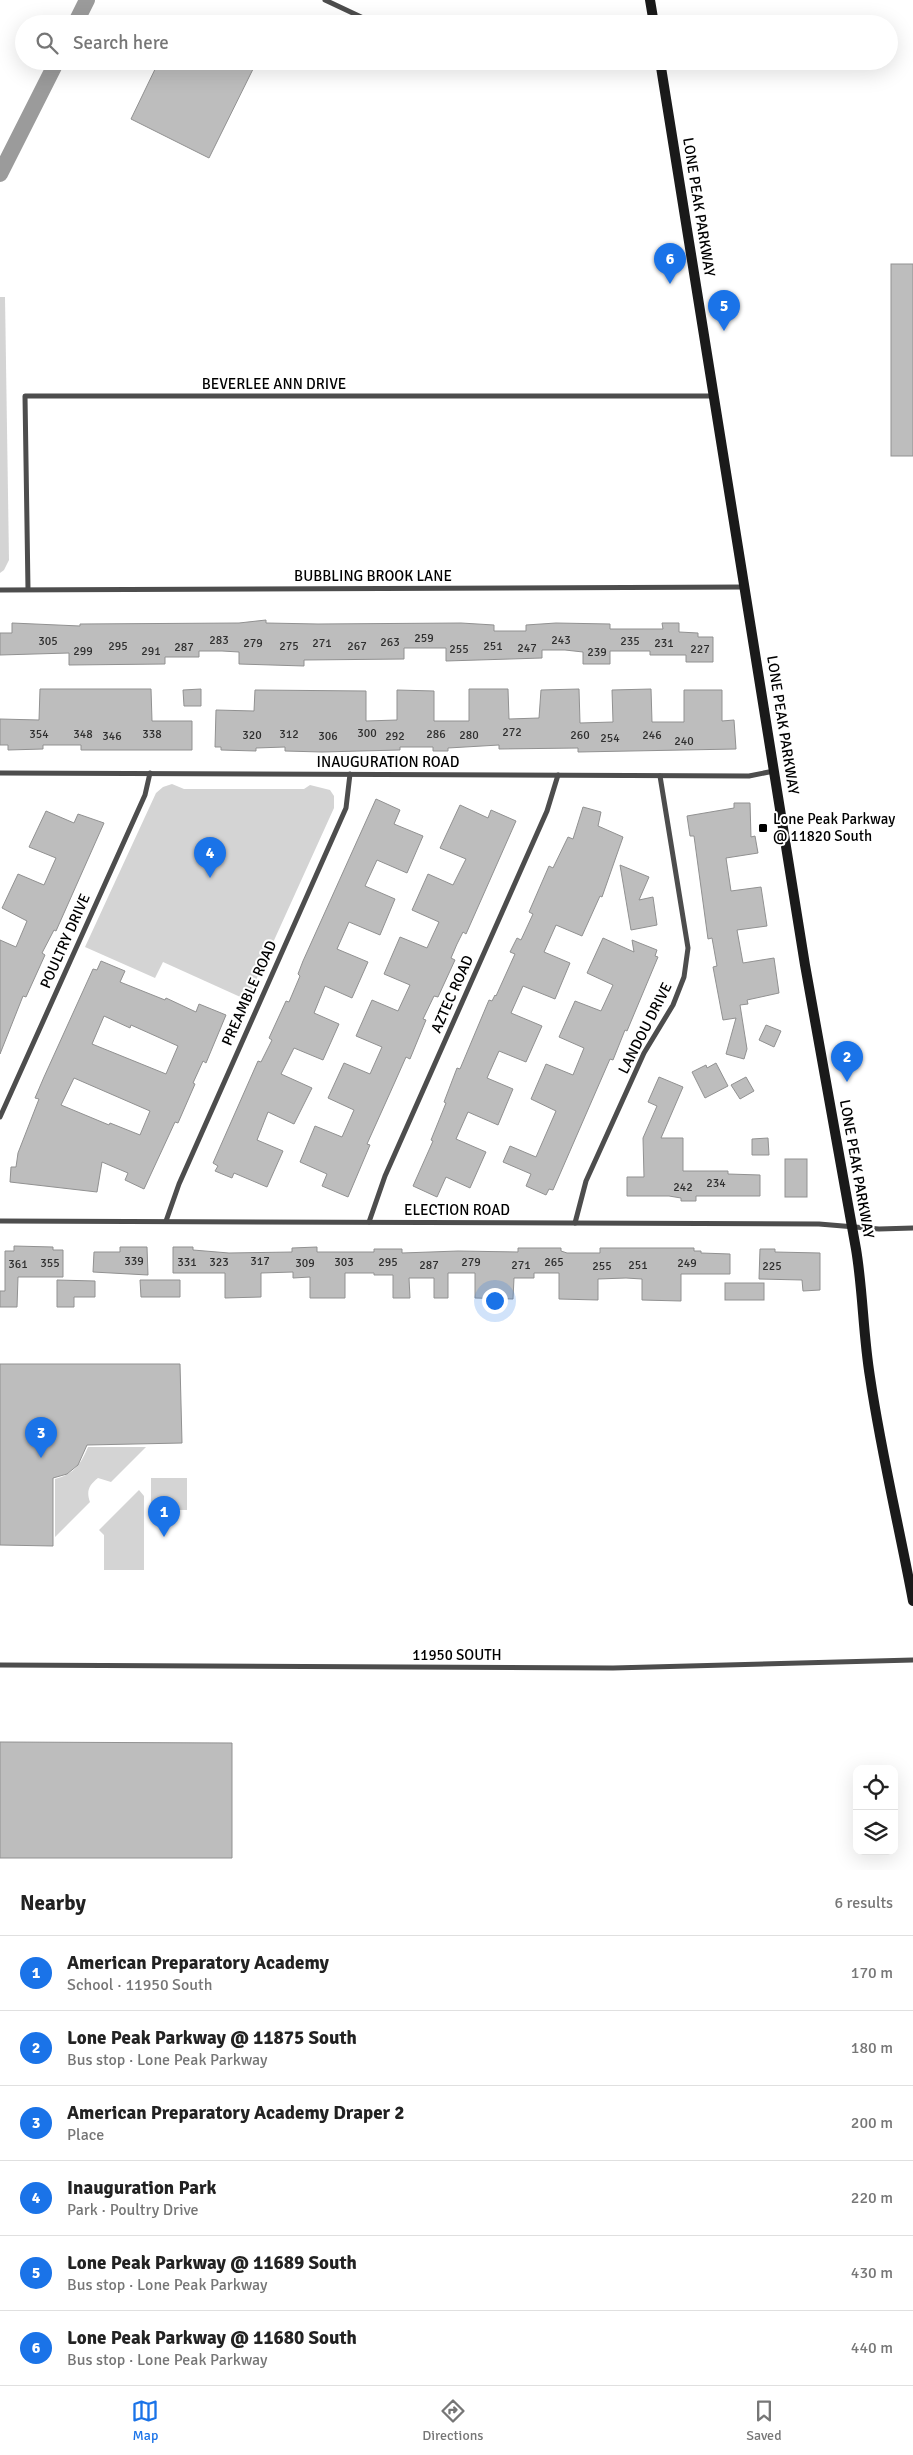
<!DOCTYPE html>
<html lang="en">
<head>
<meta charset="utf-8">
<style>
  body { margin:0; font-family:Signika,sans-serif; background:#f6f6f6; color:#222 }
  .controls { position:absolute; right:15px; bottom:15px; display:grid; overflow:hidden; border-radius:10px; box-shadow:0 5px 20px #0002 }
  .controls button { width:45px; height:45px; display:grid; place-items:center; padding:0; border:0; border-bottom:1px solid #e0e0e0; background:#fff; color:#222; font:25px sans-serif }
  .you { position:absolute; left:494px; top:1300px; width:18px; height:18px; margin:-12px; border:4px solid #fff; border-radius:50%; background:#1a73e8; box-shadow:0 0 0 8px #1a73e833 }
  .badge { display:grid; place-items:center; width:32px; height:32px; border-radius:50%; background:#1a73e8; color:#fff; font-size:16px; font-weight:700 }
  .pin { position:absolute; translate:-50% -41px; filter:drop-shadow(0 1px 2px #0008) }
  .pin::after { content:''; position:absolute; top:26px; width:18px; height:15px; background:inherit; clip-path:polygon(0 0,100% 0,50% 100%) }
  .list { margin:0; padding:0; list-style:none }
  h2 { display:flex; justify-content:space-between; align-items:center; height:65px; margin:0; padding:0 20px; font-size:21px }
  h2 small { font-size:16px; font-weight:400; color:#767676 }
  .list li { display:grid; grid-template-columns:32px 1fr auto; gap:15px; align-items:center; box-sizing:border-box; height:75px; padding:0 20px; border-top:1px solid #e0e0e0 }
  .list b { display:block; font-size:19px; white-space:nowrap }
  .list p { margin:0; font-size:16px; white-space:nowrap; color:#767676 }
  .list em { font-size:16px; font-style:normal; color:#767676 }
  .icon { flex:none; width:28px; height:28px; fill:none; stroke:currentColor; stroke-width:2; stroke-linecap:round; stroke-linejoin:round }
  .map { position:relative; flex:none; width:913px; height:1870px; overflow:hidden }
  .search { position:absolute; background:#fff; box-shadow:0 5px 20px #0002; left:15px; right:15px; top:15px; height:55px; display:flex; align-items:center; gap:12px; box-sizing:border-box; padding:0 18px; border-radius:28px; color:#767676; font-size:19px }
  .sheet { height:515px; background:#fff }
  nav { display:flex; justify-content:space-around; align-items:center; box-sizing:border-box; height:70px; border-top:1px solid #e0e0e0; background:#fff; font-size:14px; color:#767676 }
  nav a { display:grid; justify-items:center; gap:2px }
  nav .on { color:#1a73e8 }
  .map>svg:first-child { display:block }
  .green { fill:#d4d4d4 }
  .lines { fill:none; stroke-linecap:round; stroke-linejoin:round }
  .canal { stroke:#9b9b9b; stroke-width:16 }
  .building { fill:#bdbdbd; stroke:#919191; fill-rule:evenodd }
  .minor { stroke:#4d4d4d; stroke-width:5 }
  .secondary { stroke:#1a1a1a; stroke-width:10 }
  .poi-dot { fill:#000; stroke:#fff; stroke-width:2 }
  .labels { text-anchor:middle; dominant-baseline:central; stroke-width:4; stroke-linejoin:round; paint-order:stroke }
  .number-label { font-size:12px; fill:#2f2f2f }
  .street-label { font-size:15px; fill:#000; stroke:#fff }
  .poi-label { font-size:15px; fill:#000; stroke:#fff; text-anchor:start }
</style>
</head>
<body>
<div class="map">
<svg width="913" height="1870" viewBox="0 0 913 1870">
  <rect width="100%" height="100%" fill="#fff"/>
  <g class="green">
    <path d="M0,297H5L9,560L4,570L0,573Z"/>
    <path d="M172,784L184,789H304L310,785L330,790L334,796V808L247,1000L163,962L155,978L85,947L156,793L163,787Z"/>
    <path d="M88,1447H146L111,1482L98,1478C89,1485 86,1491 90,1502L55,1537V1479C74,1474 81,1464 88,1447Z"/>
    <rect x="151" y="1478" width="36" height="32"/>
    <path d="M139,1490L144,1496V1570H104V1535L99,1530Z"/>
  </g>
  <g class="lines">
    <g class="canal">
      <path d="M75,24L87,0"/>
      <path d="M0,174L57,61"/>
    </g>
  </g>
  <g class="building">
    <path d="M159,61H257L209,158L131,119Z"/>
    <rect x="891" y="264" width="22" height="192"/>
    <path d="M266,620V623L318,624L461,623L494,625V631H526V625L556,623L610,624V629H663L662,623H679V632L698,633V637H713V662H686V655H650V651H610V664H583V652L565,650H542V658L446,661V648H404V659L304,660V666L239,664V652L222,651H199V657H165V664L69,665V653L0,655V633H12V623L80,626V624L239,623Z"/>
    <path d="M40,689H151L152,721H192V750H81V745H43V749L8,750V745H0V719L39,720Z"/>
    <path d="M201,689V706H184L183,690Z"/>
    <path d="M469,689H508L509,719L539,718L541,690L579,689L580,723L613,722L612,690L651,689L652,722H684V690H722V721L734,720L736,749L578,752V748L499,749V745L448,748V751H433V747H400V750L322,752L285,751V747L256,748V751L221,750V747H215L216,710L254,711L255,690L366,691V721L397,720V690L434,691V721H469Z"/>
    <path d="M376,799L400,810L394,824L423,836L407,873L377,860L365,886L395,899L380,935L349,922L337,949L368,962L352,998L325,986L314,1013L339,1024L323,1060L294,1048L281,1074L312,1088L294,1124L268,1112L257,1140L283,1151L267,1187L234,1173L232,1178L215,1171L218,1166L213,1163L258,1061L261,1062L272,1040L269,1038L286,1001L289,1002L300,976L298,974L303,961Z"/>
    <path d="M734,803H750L751,837L755,836L758,853L726,858L731,891L761,887L767,926L737,930L743,963L774,958L779,993L747,1000L748,1004L740,1005L747,1049L744,1059L726,1054L736,1018L723,1020L713,967L717,966L712,938L708,939L694,836H690L687,816L734,808Z"/>
    <path d="M460,805L488,818L491,810L516,821L466,934L463,932L457,944L451,958L455,960L438,997L434,996L423,1019L426,1020L410,1059L406,1057L394,1084L367,1144L370,1145L348,1197L322,1186L327,1174L300,1162L315,1126L342,1137L354,1110L328,1098L344,1063L370,1074L382,1047L356,1036L372,1000L398,1011L410,985L384,974L400,937L427,948L439,922L412,910L428,874L453,885L466,859L440,848Z"/>
    <path d="M583,807L601,812L598,826L623,837L602,897L600,896L582,936L556,925L544,952L570,963L555,999L523,986L511,1013L542,1026L526,1062L499,1051L487,1078L513,1089L498,1125L468,1112L456,1139L486,1152L470,1188L446,1177L437,1197L413,1186L433,1141L431,1140L446,1103L444,1102L457,1068L460,1069L489,1000L492,1001L495,995L496,996L515,954L510,952L517,938L521,940L533,914L529,912L549,866L553,868L568,837L573,839Z"/>
    <path d="M46,811L74,823L78,814L104,823L56,931L54,930L42,953L45,955L26,997L23,996L0,1054V940L16,947L27,921L2,908L18,874L44,885L56,858L29,847Z"/>
    <path d="M620,865L649,877L639,900L653,897L657,925L631,930Z"/>
    <path d="M603,938L634,952L632,940L657,950L655,956L658,957L627,1031L625,1030L613,1060L610,1059L553,1190L549,1189L546,1195L526,1186L531,1174L503,1162L510,1146L536,1157L556,1111L531,1099L546,1064L573,1075L584,1048L559,1037L575,1001L601,1011L613,985L587,973Z"/>
    <path d="M101,961L125,971L120,982L165,1000L166,998L196,1012L199,1004L226,1015L206,1063L203,1061L193,1083L195,1084L178,1123L175,1122L144,1189L125,1180L128,1173L102,1162L97,1192L10,1182L11,1167H16L18,1153L39,1099L35,1098L44,1077L93,969L97,970ZM104,1016L130,1028L131,1025L178,1046L166,1074L92,1044ZM74,1078L150,1111L140,1135L110,1123L109,1125L61,1105Z"/>
    <path d="M766,1025L781,1031L774,1047L759,1040Z"/>
    <path d="M716,1063L728,1086L705,1098L692,1072L706,1065L707,1068Z"/>
    <path d="M659,1077L683,1087L661,1138H683V1171H728V1174L760,1175V1196H696V1201H681V1198L669,1196H627V1177H644L643,1138L657,1106L648,1102Z"/>
    <path d="M746,1077L754,1091L740,1099L731,1085Z"/>
    <path d="M768,1138L769,1155H752V1139Z"/>
    <rect x="785" y="1159" width="22" height="38"/>
    <path d="M14,1246L53,1247V1250H63V1277H18L17,1307H0V1291H5V1251H14Z"/>
    <path d="M120,1247H147L148,1275L93,1272L94,1252H120Z"/>
    <path d="M173,1247H193V1250L229,1253L292,1252V1248L317,1247V1252H374V1249H402V1253L458,1251L518,1252V1248H561V1251L567,1253H600V1248H694V1251H701V1253L730,1254V1274H681V1301L642,1300V1279L626,1278L598,1279V1300L559,1299V1273H534V1278H514L513,1299L475,1298V1273H448V1298H434V1278H409L410,1298H393V1275H374V1273H345V1298H310V1277L293,1278V1272L261,1273V1297L225,1298V1273H173Z"/>
    <path d="M760,1249H775V1252L820,1253V1290L803,1291L802,1280L759,1279Z"/>
    <path d="M57,1280L95,1281V1297H74V1307H57Z"/>
    <path d="M140,1280H180V1297H141Z"/>
    <rect x="725" y="1283" width="39" height="17"/>
    <path d="M0,1364H180L182,1443L87,1445L78,1465L67,1474L53,1478V1546L0,1545Z"/>
    <path d="M0,1742L232,1743V1858H0Z"/>
  </g>
  <g class="lines">
    <g class="minor">
      <path d="M325,0L376,24"/>
      <path d="M28,589L25,396H714"/>
      <path d="M0,590L745,587"/>
      <path d="M0,773L749,776L774,771"/>
      <path d="M0,1117L145,795L150,773"/>
      <path d="M0,1221L819,1224L879,1229L913,1228"/>
      <path d="M166,1221L179,1184L346,808L350,774"/>
      <path d="M369,1222L385,1176L547,811L558,775"/>
      <path d="M575,1223L586,1181L644,1053L673,1005L684,977L688,948L660,776"/>
      <path d="M0,1665L613,1668L913,1660"/>
    </g>
    <g class="secondary">
      <path d="M650,0L654,24"/>
      <path d="M660,61L805,965L856,1249C863,1291 863,1334 870,1377C881,1452 899,1526 913,1601"/>
    </g>
  </g>
  <rect class="poi-dot" x="758" y="823" width="10" height="10" rx="2.5"/>
  <g class="labels">
    <g class="number-label">
      <text x="424" y="638">259</text>
      <text x="219" y="640">283</text>
      <text x="561" y="640">243</text>
      <text x="48" y="641">305</text>
      <text x="630" y="641">235</text>
      <text x="390" y="642">263</text>
      <text x="253" y="643">279</text>
      <text x="322" y="643">271</text>
      <text x="664" y="643">231</text>
      <text x="118" y="646">295</text>
      <text x="289" y="646">275</text>
      <text x="357" y="646">267</text>
      <text x="493" y="646">251</text>
      <text x="184" y="647">287</text>
      <text x="527" y="648">247</text>
      <text x="459" y="649">255</text>
      <text x="700" y="649">227</text>
      <text x="83" y="651">299</text>
      <text x="151" y="651">291</text>
      <text x="597" y="652">239</text>
      <text x="512" y="732">272</text>
      <text x="367" y="733">300</text>
      <text x="39" y="734">354</text>
      <text x="83" y="734">348</text>
      <text x="152" y="734">338</text>
      <text x="289" y="734">312</text>
      <text x="436" y="734">286</text>
      <text x="252" y="735">320</text>
      <text x="469" y="735">280</text>
      <text x="580" y="735">260</text>
      <text x="652" y="735">246</text>
      <text x="112" y="736">346</text>
      <text x="328" y="736">306</text>
      <text x="395" y="736">292</text>
      <text x="610" y="738">254</text>
      <text x="684" y="741">240</text>
      <text x="716" y="1183">234</text>
      <text x="683" y="1187">242</text>
      <text x="134" y="1261">339</text>
      <text x="260" y="1261">317</text>
      <text x="187" y="1262">331</text>
      <text x="219" y="1262">323</text>
      <text x="344" y="1262">303</text>
      <text x="388" y="1262">295</text>
      <text x="471" y="1262">279</text>
      <text x="554" y="1262">265</text>
      <text x="50" y="1263">355</text>
      <text x="305" y="1263">309</text>
      <text x="687" y="1263">249</text>
      <text x="18" y="1264">361</text>
      <text x="429" y="1265">287</text>
      <text x="521" y="1265">271</text>
      <text x="638" y="1265">251</text>
      <text x="602" y="1266">255</text>
      <text x="772" y="1266">225</text>
    </g>
    <g class="street-label">
      <text transform="translate(699 207) rotate(81)">LONE PEAK PARKWAY</text>
      <text x="274" y="384">BEVERLEE ANN DRIVE</text>
      <text x="373" y="576">BUBBLING BROOK LANE</text>
      <text transform="translate(783 725) rotate(81)">LONE PEAK PARKWAY</text>
      <text x="388" y="762">INAUGURATION ROAD</text>
      <text transform="translate(65 941) rotate(-66)">POULTRY DRIVE</text>
      <text transform="translate(249 993) rotate(-66)">PREAMBLE ROAD</text>
      <text transform="translate(452 994) rotate(-66)">AZTEC ROAD</text>
      <text transform="translate(645 1028) rotate(-63)">LANDOU DRIVE</text>
      <text transform="translate(857 1169) rotate(80)">LONE PEAK PARKWAY</text>
      <text x="457" y="1210">ELECTION ROAD</text>
      <text x="457" y="1655">11950 SOUTH</text>
    </g>
    <g class="poi-label">
      <text x="773" y="819">Lone Peak Parkway<tspan x="773" dy="17">@ 11820 South</tspan></text>
    </g>
  </g>
</svg>
<div class="controls">
<button><svg class="icon" aria-label="locate" viewBox="0 0 24 24"><circle cx="12" cy="12" r="6"/><path d="M12 2v4M12 18v4M2 12h4M18 12h4"/></svg></button>
<button><svg class="icon" aria-label="layers" viewBox="0 0 24 24"><path d="M12 4l9 5-9 5-9-5zM3 14l9 5 9-5"/></svg></button>
</div>
<div class="you"></div>
<div class="pin badge" style="left:164px;top:1537px">1</div>
<div class="pin badge" style="left:847px;top:1082px">2</div>
<div class="pin badge" style="left:41px;top:1458px">3</div>
<div class="pin badge" style="left:210px;top:878px">4</div>
<div class="pin badge" style="left:724px;top:331px">5</div>
<div class="pin badge" style="left:670px;top:284px">6</div>
<div class="search"><svg class="icon" aria-label="search" viewBox="0 0 24 24"><circle cx="10" cy="10" r="6"/><path d="M15 15l6 6"/></svg>Search here</div>
</div>
<section class="sheet">
<h2>Nearby<small>6 results</small></h2>
<ul class="list">
<li><span class="badge">1</span><div><b>American Preparatory Academy</b><p>School · 11950 South</p></div><em>170 m</em></li>
<li><span class="badge">2</span><div><b>Lone Peak Parkway @ 11875 South</b><p>Bus stop · Lone Peak Parkway</p></div><em>180 m</em></li>
<li><span class="badge">3</span><div><b>American Preparatory Academy Draper 2</b><p>Place</p></div><em>200 m</em></li>
<li><span class="badge">4</span><div><b>Inauguration Park</b><p>Park · Poultry Drive</p></div><em>220 m</em></li>
<li><span class="badge">5</span><div><b>Lone Peak Parkway @ 11689 South</b><p>Bus stop · Lone Peak Parkway</p></div><em>430 m</em></li>
<li><span class="badge">6</span><div><b>Lone Peak Parkway @ 11680 South</b><p>Bus stop · Lone Peak Parkway</p></div><em>440 m</em></li>
</ul>
</section>
<nav>
<a class="on"><svg class="icon" aria-label="map" viewBox="0 0 24 24"><path d="M3 6l6-2 6 2 6-2v14l-6 2-6-2-6 2zM9 4v14M15 6v14"/></svg>Map</a>
<a><svg class="icon" aria-label="directions" viewBox="0 0 24 24"><path d="M12 3l9 9-9 9-9-9zM9 14v-3h6M13 9l2 2-2 2"/></svg>Directions</a>
<a><svg class="icon" aria-label="saved" viewBox="0 0 24 24"><path d="M7 4h10v16l-5-4-5 4z"/></svg>Saved</a>
</nav>
</body>
</html>
